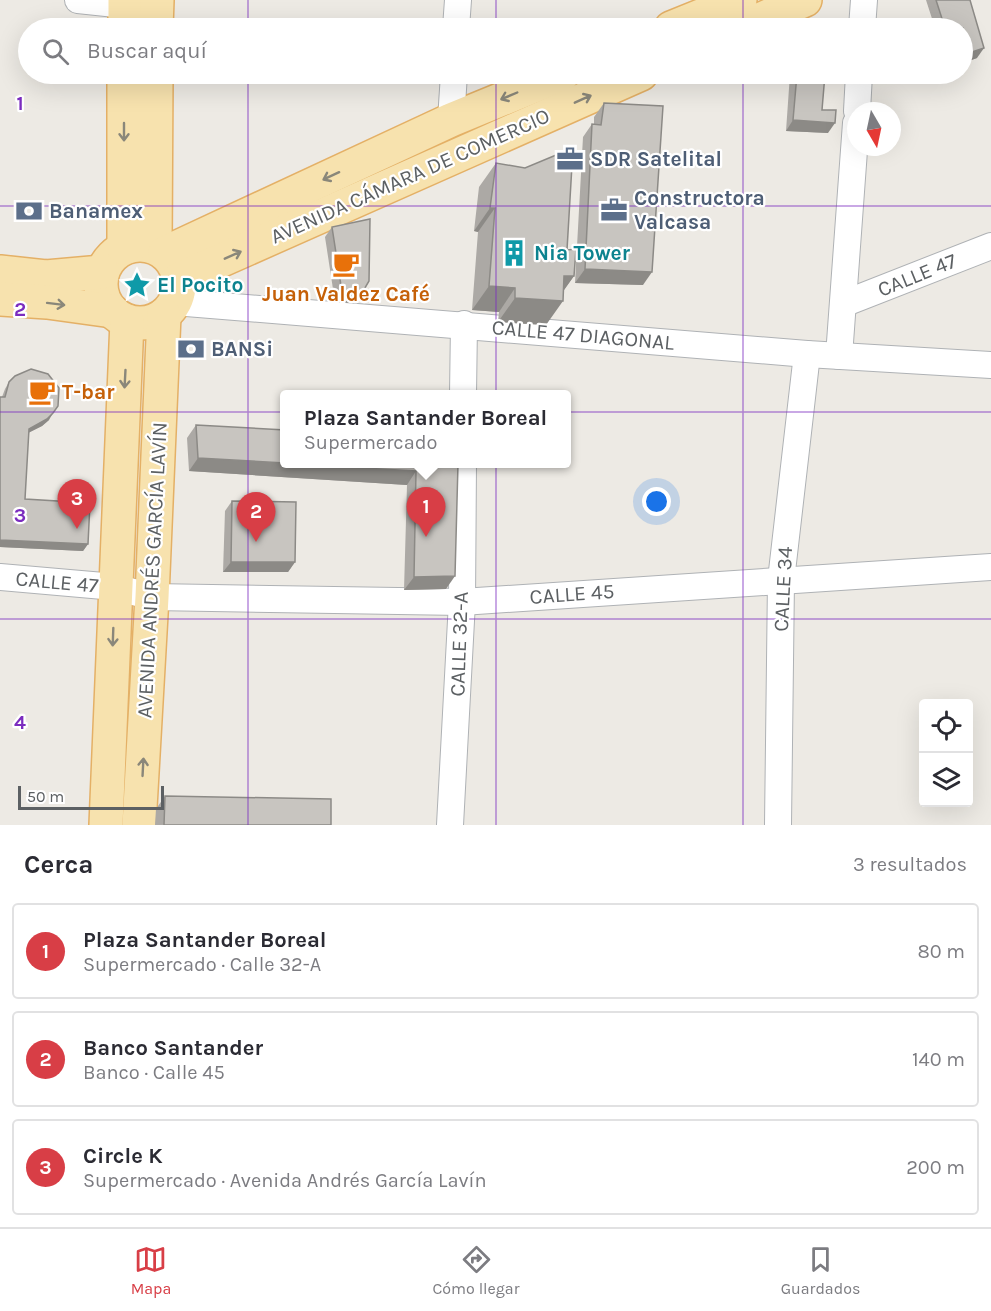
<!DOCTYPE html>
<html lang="es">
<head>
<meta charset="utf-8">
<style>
  body { margin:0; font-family:Karla,sans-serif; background:#f7f7f7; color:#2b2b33 }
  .controls { position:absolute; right:18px; bottom:18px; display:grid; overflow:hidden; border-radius:6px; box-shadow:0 6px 24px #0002 }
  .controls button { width:54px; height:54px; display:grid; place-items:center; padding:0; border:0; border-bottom:2px solid #e1e1e2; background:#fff; color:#2b2b33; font:30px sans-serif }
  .compass { position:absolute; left:847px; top:102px; width:54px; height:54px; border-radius:50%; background:#fff; box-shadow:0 6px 24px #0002; rotate:171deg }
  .scale { position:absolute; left:18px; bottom:15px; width:146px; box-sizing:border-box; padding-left:6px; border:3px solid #5c6063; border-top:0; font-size:16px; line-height:21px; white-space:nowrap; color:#5c6063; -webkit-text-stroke:4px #fff; paint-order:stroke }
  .you { position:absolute; left:657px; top:502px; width:21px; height:21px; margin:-15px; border:4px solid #fff; border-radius:50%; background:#1a73e8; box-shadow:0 0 0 9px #1a73e833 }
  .badge { display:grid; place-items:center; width:39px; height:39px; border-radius:50%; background:#d83e46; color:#fff; font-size:20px; font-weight:700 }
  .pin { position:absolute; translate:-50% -50px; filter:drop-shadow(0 2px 3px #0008) }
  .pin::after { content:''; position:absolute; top:32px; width:21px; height:18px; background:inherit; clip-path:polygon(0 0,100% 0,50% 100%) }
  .popup { position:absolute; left:280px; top:390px; width:291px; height:78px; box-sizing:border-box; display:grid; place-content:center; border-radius:6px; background:#fff; filter:drop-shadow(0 2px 4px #0005); font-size:20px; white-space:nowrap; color:#7c7c81 }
  .popup b { font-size:22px; color:#2b2b33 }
  .popup::after { content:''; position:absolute; left:50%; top:100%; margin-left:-12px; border:12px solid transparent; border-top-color:#fff }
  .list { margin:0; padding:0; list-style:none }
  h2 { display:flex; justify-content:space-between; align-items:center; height:78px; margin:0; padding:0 24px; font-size:26px }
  h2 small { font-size:20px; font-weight:400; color:#7c7c81 }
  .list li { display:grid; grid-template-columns:39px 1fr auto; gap:18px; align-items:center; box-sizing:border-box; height:96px; margin:0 12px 12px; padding:0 12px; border:2px solid #e1e1e2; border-radius:6px }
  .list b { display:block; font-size:22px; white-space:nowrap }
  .list p { margin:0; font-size:20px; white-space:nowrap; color:#7c7c81 }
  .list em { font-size:20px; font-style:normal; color:#7c7c81 }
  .icon { flex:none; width:33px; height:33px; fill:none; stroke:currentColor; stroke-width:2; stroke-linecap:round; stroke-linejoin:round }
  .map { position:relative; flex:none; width:991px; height:825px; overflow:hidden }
  .search { position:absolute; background:#fff; box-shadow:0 6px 24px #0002; left:18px; right:18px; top:18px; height:66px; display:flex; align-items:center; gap:15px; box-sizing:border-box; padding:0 21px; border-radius:33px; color:#7c7c81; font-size:22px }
  .sheet { height:402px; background:#fff }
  nav { display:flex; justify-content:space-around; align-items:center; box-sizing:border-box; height:84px; border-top:2px solid #e1e1e2; background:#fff; font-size:16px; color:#7c7c81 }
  nav a { display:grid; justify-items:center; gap:3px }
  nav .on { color:#d83e46 }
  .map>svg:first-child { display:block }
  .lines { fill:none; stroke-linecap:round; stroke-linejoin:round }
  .minor-casing { stroke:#afb2b5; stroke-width:28 }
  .major-casing { stroke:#e4b066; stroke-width:36 }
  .minor { stroke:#fff; stroke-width:26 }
  .major { stroke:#f7e2ae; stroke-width:33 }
  .wall { fill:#aca9a5 }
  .shaded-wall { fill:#8c8a86 }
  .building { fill:#c8c5c0; stroke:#8c8a86; stroke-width:1.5 }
  .oneway { stroke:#8a877a }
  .grid { fill:none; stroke:#7b2cbf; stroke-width:1.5; stroke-opacity:0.55 }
  .labels { text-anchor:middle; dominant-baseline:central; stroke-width:4.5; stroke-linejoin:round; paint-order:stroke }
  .service-label { font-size:21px; font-weight:bold; fill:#4e5e75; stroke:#fff; text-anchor:start }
  .street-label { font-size:21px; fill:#5c6063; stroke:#fff }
  .culture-label { font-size:21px; font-weight:bold; fill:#0d838f; stroke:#fff; text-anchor:start }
  .food-label { font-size:21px; font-weight:bold; fill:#c56008; stroke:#fff }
  .grid-label { font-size:20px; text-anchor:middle; font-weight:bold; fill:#7b2cbf; stroke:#fff; stroke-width:4.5; stroke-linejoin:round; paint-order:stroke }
</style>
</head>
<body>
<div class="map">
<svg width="991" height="825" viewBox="0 0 991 825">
  <rect width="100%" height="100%" fill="#edeae4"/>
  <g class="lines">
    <defs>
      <g id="minor">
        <path d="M78,0L125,5"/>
        <path d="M456,28L458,0"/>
        <path d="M862,28L864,0"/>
        <path d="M857,111L859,74"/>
        <path d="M451,120L454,74"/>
        <path d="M174,302L807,354L991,365"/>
        <path d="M843,304L991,246"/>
        <path d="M839,356L856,123"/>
        <path d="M463,394L464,324"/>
        <path d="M0,577L115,587L152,597L462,602L991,567"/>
        <path d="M450,825L462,602L463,464"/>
        <path d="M778,825L781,580L807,354"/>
      </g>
      <g id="major">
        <path d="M125,28V0"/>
        <path d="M156,28L157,0"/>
        <path d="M671,28L740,0"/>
        <path d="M741,28L805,0"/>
        <circle cx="140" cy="284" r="39"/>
        <path d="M155,247L156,74"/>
        <path d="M124,248V74"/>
        <path d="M165,253L451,120L563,74"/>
        <path d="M0,272L46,277L102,272"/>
        <path d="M179,279L641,74"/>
        <path d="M0,299L47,302L112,311"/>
        <path d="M106,825L127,321"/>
        <path d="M139,825L152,597L164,315"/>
      </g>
    </defs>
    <use href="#minor" class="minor-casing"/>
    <use href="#major" class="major-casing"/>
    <use href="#minor" class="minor"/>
    <use href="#major" class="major"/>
  </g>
  <g class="wall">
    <path d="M926,0H970L977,58L963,63V28H935Z"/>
    <path d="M790,74H825L822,110L828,133L786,131Z"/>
    <path d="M604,103L643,285L575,283L583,137L592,124H594V117Z"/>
    <path d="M496,163L567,250L574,276L563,291L546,325L498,322L499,312L472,310L478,232L474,231L479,187Z"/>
    <path d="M332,227L355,303L335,302L325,237Z"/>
    <path d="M9,382L49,420L42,426L28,433L25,499L88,544L83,551L0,547L2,397L5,389Z"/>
    <path d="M196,425L458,464L446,589L404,590L407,485L189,471L187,438Z"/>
    <path d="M232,501L295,562L288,572H223L225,511Z"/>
    <path d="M165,796L331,825H155L156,809Z"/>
  </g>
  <g class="shaded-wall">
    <path d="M984,48L977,58L963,63V55Z"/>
    <path d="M793,120L835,123L828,133L786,131Z"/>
    <path d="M490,208H495L478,232L474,231Z"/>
    <path d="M585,269L652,272L643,285L575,283Z"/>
    <path d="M564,276H574L557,300L563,301L546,325L498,322L515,298Z"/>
    <path d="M489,286L515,288L499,312L472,310Z"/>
    <path d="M342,292L362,293L355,303L335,302Z"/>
    <path d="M53,413L49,420L42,426L24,435L29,429Z"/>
    <path d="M198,458L416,471L407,485L189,471Z"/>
    <path d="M0,540L88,544L83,551L0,547Z"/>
    <path d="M231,562H295L288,572H223Z"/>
    <path d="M455,576L446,589L404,590L414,577Z"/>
  </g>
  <g class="building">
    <path d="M936,0H970L984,48L963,55V28H945Z"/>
    <path d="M797,74H825L822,110H836L835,123L793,120Z"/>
    <path d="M604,103L663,106L652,272L585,269L592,124L601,125Z"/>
    <path d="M573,148L567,250L576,249L574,276H564L563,301L515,298V288L489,286L495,208H490L496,163L525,168Z"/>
    <path d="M370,219L369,281L362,293L342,292L332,227Z"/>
    <path d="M31,369L48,374L59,388L58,406L53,413L47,419L29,429L25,499L90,503L88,544L0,540V397H5L9,382L15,376Z"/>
    <path d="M196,425L285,430V463L198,458Z"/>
    <path d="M291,464H458L455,576L414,577L416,471Z"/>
    <path d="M232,501L296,502L295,562H231Z"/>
    <path d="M165,796L331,799V825H164Z"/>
  </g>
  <defs><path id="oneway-shaft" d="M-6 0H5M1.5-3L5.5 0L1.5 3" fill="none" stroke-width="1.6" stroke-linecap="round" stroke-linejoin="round" transform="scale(1.5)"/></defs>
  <g class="oneway">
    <use href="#oneway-shaft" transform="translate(509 96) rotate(157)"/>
    <use href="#oneway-shaft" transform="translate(583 99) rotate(-24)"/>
    <use href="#oneway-shaft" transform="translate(124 132) rotate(90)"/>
    <use href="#oneway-shaft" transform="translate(331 176) rotate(155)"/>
    <use href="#oneway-shaft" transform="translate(233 255) rotate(-24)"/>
    <use href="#oneway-shaft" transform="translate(56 304) rotate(7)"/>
    <use href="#oneway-shaft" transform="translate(125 379) rotate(93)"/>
    <use href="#oneway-shaft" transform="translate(113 637) rotate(92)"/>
    <use href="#oneway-shaft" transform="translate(143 767) rotate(-87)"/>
  </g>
  <path class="grid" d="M248,0V28M496,0V28M743,0V28M248,74V825M496,74V825M743,74V825M0,206H991M0,412H991M0,619H991"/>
  <defs>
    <symbol id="office-bare" viewBox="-9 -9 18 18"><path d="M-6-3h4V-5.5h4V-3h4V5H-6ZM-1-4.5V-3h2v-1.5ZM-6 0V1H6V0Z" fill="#5c6f8a" stroke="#fff" stroke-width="2.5" paint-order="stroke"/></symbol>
    <symbol id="bank-bare" viewBox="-9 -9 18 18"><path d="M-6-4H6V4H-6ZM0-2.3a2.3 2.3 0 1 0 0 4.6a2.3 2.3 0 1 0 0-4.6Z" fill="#5c6f8a" stroke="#fff" stroke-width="2.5" paint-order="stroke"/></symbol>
    <symbol id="building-bare" viewBox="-9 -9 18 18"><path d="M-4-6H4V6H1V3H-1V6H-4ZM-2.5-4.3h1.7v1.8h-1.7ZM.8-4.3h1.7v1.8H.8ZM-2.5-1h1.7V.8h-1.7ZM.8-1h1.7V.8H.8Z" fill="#0f9aa8" stroke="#fff" stroke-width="2.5" paint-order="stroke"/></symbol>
    <symbol id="cafe-bare" viewBox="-9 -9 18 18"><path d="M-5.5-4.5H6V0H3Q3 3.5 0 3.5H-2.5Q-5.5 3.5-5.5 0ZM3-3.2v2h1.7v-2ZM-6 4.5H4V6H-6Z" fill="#e8710a" stroke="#fff" stroke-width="2.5" paint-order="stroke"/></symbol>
    <symbol id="sight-bare" viewBox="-9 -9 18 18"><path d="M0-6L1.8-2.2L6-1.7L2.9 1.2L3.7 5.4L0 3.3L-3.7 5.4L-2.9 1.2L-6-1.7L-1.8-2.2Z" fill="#0f9aa8" stroke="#fff" stroke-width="2.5" paint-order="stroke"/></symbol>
  </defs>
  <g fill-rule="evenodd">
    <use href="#office-bare" x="551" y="140" width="38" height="38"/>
    <use href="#office-bare" x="595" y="191" width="38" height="38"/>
    <use href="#bank-bare" x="10" y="192" width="38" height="38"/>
    <use href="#building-bare" x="495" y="234" width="38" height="38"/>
    <use href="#cafe-bare" x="327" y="245" width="38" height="38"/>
    <use href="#sight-bare" x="118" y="266" width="38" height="38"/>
    <use href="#bank-bare" x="172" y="330" width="38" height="38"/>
    <use href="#cafe-bare" x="23" y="373" width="38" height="38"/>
  </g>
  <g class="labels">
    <g class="service-label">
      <text x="590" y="159">SDR Satelital</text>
      <text x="634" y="198">Constructora<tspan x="634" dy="24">Valcasa</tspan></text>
      <text x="49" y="211">Banamex</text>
      <text x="211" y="349">BANSi</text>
    </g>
    <g class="street-label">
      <text transform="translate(410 176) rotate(-24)">AVENIDA CÁMARA DE COMERCIO</text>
      <text transform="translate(917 275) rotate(-22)">CALLE 47</text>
      <text transform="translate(583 335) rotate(5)">CALLE 47 DIAGONAL</text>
      <text transform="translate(152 570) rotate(-87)">AVENIDA ANDRÉS GARCÍA LAVÍN</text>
      <text transform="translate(57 582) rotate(5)">CALLE 47</text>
      <text transform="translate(783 589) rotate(-87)">CALLE 34</text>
      <text transform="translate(572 594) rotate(-4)">CALLE 45</text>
      <text transform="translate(459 644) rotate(-88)">CALLE 32-A</text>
    </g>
    <g class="culture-label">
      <text x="534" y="253">Nia Tower</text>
      <text x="157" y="285">El Pocito</text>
    </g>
    <g class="food-label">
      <text x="346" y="294">Juan Valdez Café</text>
      <text x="62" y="392" text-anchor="start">T-bar</text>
    </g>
  </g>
  <g class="grid-label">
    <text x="20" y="110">1</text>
    <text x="20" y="316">2</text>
    <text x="20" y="522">3</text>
    <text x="20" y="729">4</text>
  </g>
</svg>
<div class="controls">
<button><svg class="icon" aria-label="locate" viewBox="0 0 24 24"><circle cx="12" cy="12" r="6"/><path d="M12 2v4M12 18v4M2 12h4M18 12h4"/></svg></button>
<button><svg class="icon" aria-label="layers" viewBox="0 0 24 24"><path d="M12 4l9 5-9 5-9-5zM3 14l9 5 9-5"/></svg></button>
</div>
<svg class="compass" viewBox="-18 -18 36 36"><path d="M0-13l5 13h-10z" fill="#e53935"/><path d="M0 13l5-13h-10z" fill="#7c7c81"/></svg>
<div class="scale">50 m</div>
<div class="you"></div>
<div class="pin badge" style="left:426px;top:537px">1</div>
<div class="popup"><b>Plaza Santander Boreal</b>Supermercado</div>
<div class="pin badge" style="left:256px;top:542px">2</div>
<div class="pin badge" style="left:77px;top:529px">3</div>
<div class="search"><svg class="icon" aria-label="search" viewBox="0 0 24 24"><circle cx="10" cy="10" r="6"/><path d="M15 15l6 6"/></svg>Buscar aquí</div>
</div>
<section class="sheet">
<h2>Cerca<small>3 resultados</small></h2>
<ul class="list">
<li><span class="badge">1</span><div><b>Plaza Santander Boreal</b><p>Supermercado · Calle 32-A</p></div><em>80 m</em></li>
<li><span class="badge">2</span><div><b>Banco Santander</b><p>Banco · Calle 45</p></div><em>140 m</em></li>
<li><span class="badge">3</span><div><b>Circle K</b><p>Supermercado · Avenida Andrés García Lavín</p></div><em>200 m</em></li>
</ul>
</section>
<nav>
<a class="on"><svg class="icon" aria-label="map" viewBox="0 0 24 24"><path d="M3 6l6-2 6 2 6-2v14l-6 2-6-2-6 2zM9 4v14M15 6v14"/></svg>Mapa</a>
<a><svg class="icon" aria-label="directions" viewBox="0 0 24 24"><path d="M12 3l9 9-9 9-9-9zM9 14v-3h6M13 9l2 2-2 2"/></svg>Cómo llegar</a>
<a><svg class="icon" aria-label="saved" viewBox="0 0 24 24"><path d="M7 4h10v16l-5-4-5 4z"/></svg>Guardados</a>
</nav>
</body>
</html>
